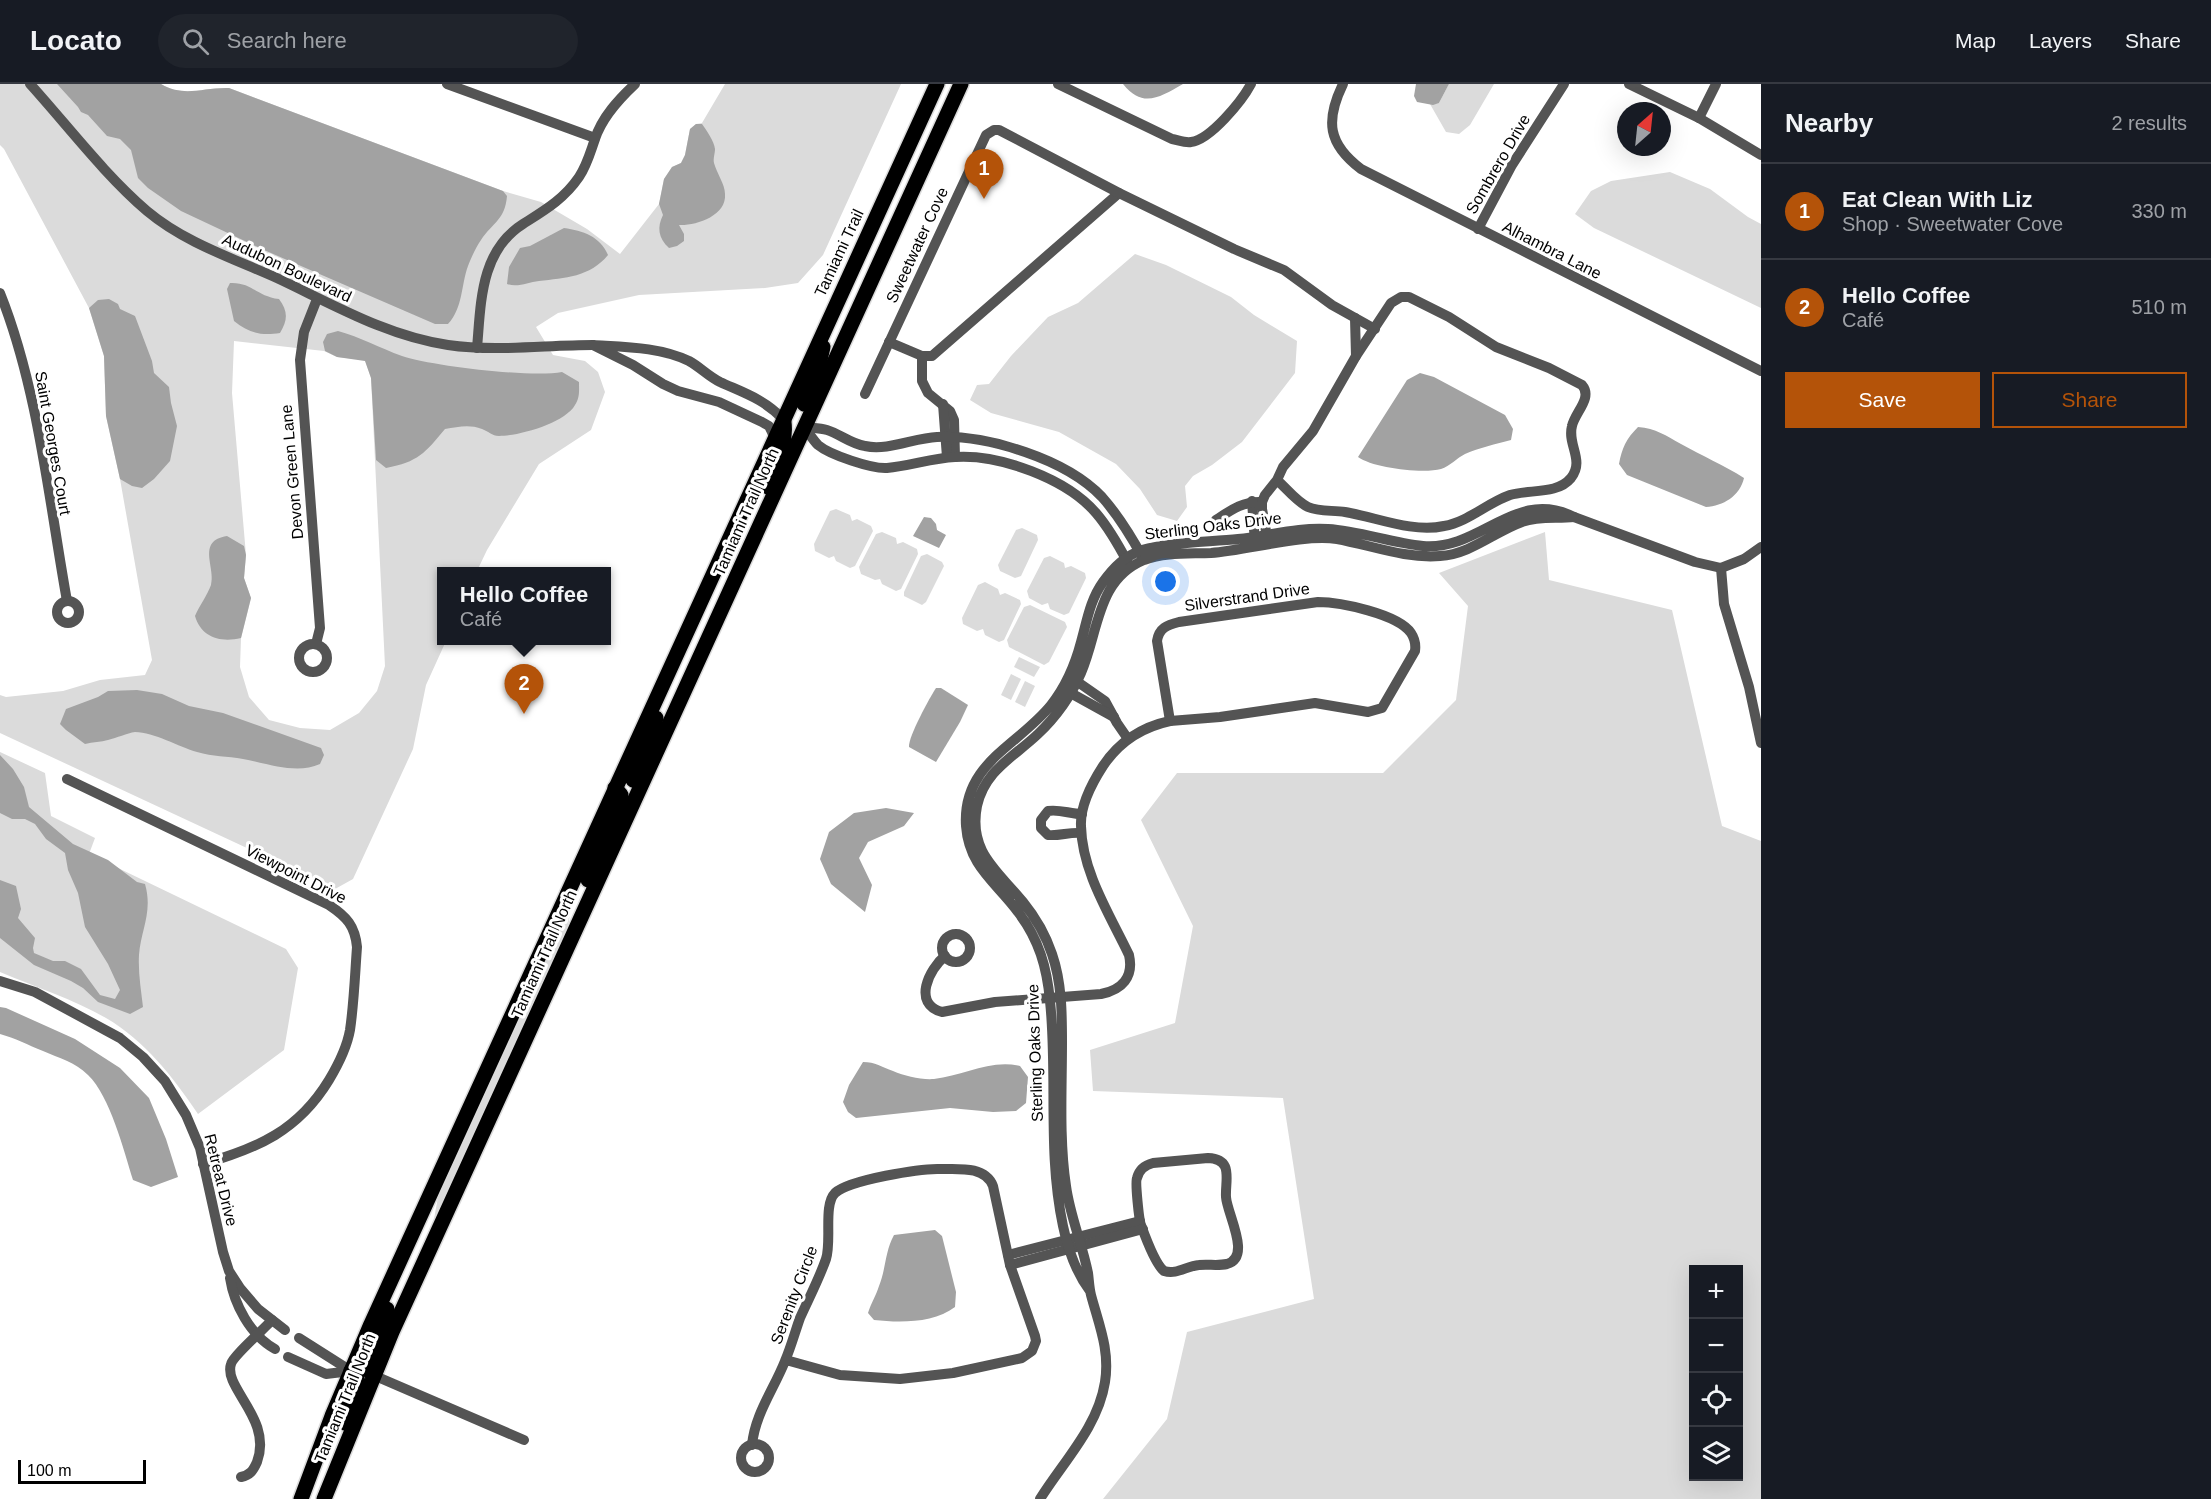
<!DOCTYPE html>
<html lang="en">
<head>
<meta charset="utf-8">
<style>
  body { margin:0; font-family:Helvetica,sans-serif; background:#20242c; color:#f1f3f6 }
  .controls { position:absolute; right:18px; bottom:18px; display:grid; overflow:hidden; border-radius:0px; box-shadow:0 6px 24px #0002 }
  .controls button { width:54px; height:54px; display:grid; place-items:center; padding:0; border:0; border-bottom:2px solid #363941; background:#171b24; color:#f1f3f6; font:30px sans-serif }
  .compass { position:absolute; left:1617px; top:18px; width:54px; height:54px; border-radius:50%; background:#171b24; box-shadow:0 6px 24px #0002; rotate:27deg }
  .scale { position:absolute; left:18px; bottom:15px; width:128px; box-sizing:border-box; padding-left:6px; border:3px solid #000; border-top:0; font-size:16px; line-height:21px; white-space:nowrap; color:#000; -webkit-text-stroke:4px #fff; paint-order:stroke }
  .you { position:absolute; left:1166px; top:498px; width:21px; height:21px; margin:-15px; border:4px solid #fff; border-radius:50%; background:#1a73e8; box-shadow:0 0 0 9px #1a73e833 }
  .badge { display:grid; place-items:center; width:39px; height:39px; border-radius:50%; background:#b45309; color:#fff; font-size:20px; font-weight:700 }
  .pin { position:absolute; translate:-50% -50px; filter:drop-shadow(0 2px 3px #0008) }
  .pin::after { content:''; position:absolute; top:32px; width:21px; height:18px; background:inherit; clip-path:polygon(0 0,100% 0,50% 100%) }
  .popup { position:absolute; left:437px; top:483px; width:174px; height:78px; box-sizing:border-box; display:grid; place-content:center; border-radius:0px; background:#171b24; filter:drop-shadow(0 2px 4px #0005); font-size:20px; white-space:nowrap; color:#9ea1a6 }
  .popup b { font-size:22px; color:#f1f3f6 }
  .popup::after { content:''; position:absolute; left:50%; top:100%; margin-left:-12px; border:12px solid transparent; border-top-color:#171b24 }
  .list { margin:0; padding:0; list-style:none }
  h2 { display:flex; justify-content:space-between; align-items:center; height:78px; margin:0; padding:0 24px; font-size:26px }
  h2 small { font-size:20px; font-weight:400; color:#9ea1a6 }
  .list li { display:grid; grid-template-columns:39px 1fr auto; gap:18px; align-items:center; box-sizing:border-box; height:96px; padding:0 24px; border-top:2px solid #363941 }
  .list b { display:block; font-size:22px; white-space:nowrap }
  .list p { margin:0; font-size:20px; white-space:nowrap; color:#9ea1a6 }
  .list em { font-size:20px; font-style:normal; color:#9ea1a6 }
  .actions { display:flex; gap:12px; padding:18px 24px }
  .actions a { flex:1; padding:14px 0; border:2px solid #b45309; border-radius:0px; text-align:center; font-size:21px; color:#b45309 }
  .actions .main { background:#b45309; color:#fff }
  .icon { flex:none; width:33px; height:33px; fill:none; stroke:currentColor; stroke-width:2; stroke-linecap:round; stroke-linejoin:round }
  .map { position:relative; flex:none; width:1761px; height:1415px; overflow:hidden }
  header { display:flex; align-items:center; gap:36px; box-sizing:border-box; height:84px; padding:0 30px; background:#171b24; border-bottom:2px solid #363941 }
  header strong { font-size:28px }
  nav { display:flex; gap:33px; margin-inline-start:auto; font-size:21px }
  .search { width:420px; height:54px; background:#20242c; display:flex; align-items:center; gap:15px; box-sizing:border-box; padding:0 21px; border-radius:33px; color:#9ea1a6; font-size:22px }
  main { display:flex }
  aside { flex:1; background:#171b24 }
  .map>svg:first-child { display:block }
  .green { fill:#dbdbdb; fill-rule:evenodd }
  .water { fill:#a2a2a2 }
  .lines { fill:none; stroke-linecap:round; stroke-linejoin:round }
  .primary-casing { stroke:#dbdbdb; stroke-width:18 }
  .minor { stroke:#545454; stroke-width:10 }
  .primary { stroke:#000; stroke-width:15 }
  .labels { text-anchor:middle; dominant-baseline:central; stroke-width:6; stroke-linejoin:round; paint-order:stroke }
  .street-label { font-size:16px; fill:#000; stroke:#fff }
</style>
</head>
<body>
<header>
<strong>Locato</strong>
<div class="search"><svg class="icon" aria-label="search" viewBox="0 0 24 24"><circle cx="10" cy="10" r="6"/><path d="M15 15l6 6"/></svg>Search here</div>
<nav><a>Map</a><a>Layers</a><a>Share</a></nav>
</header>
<main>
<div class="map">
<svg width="1761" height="1415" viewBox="0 0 1761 1415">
  <rect width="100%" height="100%" fill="#fff"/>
  <g class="green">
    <path d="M0,0H161C185,14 203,3 229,4L503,107L541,118L587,145L620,170L659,120L664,95L672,83L681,79L685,71L690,45L696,40L702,39L725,0H901L823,171L798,199L765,204L639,211L558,229L536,243L553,271L585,277L598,288L605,308L591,346L539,380L487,466L477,487L442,488V556L446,557L426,601L413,665L353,795L335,805L0,649V611L6,613L63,607L100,596L145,591L152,576L120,395L106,332L104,272L89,224L4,65L0,61ZM234,257L324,267L337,273L365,276L371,294L385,582L377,607L359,629L330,646L300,644L269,636L249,613L240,583L241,554L251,514L244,494L246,471L232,309Z"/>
    <path d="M1449,0H1494L1470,41L1459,50L1446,48L1430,20L1439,19Z"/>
    <path d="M1670,88L1710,105L1748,133L1761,140V224L1594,144L1575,130L1591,107L1611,97Z"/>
    <path d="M1135,170L1166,181L1231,213L1254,231L1297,257L1295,289L1242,358L1212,381L1193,392L1185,402L1187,423L1177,437L1157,431L1140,405L1116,380L1059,348L991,329L970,316L977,301L989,300L1011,272L1048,233L1078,219Z"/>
    <path d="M836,425L850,431L852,437L857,435L871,442L873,447L855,482L850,484L836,477L834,472L829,474L815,467L814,460L830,427Z"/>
    <path d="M1022,444L1037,451L1038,456L1021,492L1015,494L1000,487L998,481L1016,446Z"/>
    <path d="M882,448L896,454L897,460L903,458L917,465L918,470L901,505L896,507L882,500L880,495L875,496L861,490L859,483L876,450Z"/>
    <path d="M1545,448L1549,496L1672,526L1722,742L1761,757V1415H1103L1167,1335L1187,1248L1314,1215L1283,1014L1093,1007L1090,966L1175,939L1193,842L1141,736L1177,689H1383L1456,616L1468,522L1439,489ZM1694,1186H1738V1392H1694Z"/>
    <path d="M927,470L942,478L944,482L926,518L922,521L904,512V508L921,472Z"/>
    <path d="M1050,472L1064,479L1065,484L1071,482L1085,489L1086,494L1069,529L1064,531L1050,525L1048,519L1042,521L1029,514L1027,507L1044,474Z"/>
    <path d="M985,498L998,505L1000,511L1005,509L1020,516L1021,520L1004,556L999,558L985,551L983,545L977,547L963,540L962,534L978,501Z"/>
    <path d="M1030,521L1065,538L1067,543L1049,578L1044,581L1009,563L1007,556L1024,523Z"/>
    <path d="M1019,573L1040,583L1034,593L1014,583Z"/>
    <path d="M1011,590L1021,595L1011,616L1001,611Z"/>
    <path d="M1025,597L1035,602L1025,623L1015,618Z"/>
    <path d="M0,668L45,689L51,732L95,754L89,770L286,865L298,884L284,966L198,1030C174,994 144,956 106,934C73,915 35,903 0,888Z"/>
    <path d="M568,828L570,829L568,844L436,1136L434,1135L438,1113Z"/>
  </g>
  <g class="water">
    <path d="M57,0H161C185,14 203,3 229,4L503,107L507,112C505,136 493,138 481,156C476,163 471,174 468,182C461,201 463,224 448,240H435L264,166L181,127L148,104L138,94L131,66L120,55L107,52L88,31L81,28L78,23Z"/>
    <path d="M1123,0H1183C1160,13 1143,25 1123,0Z"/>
    <path d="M1416,0H1449L1439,19L1433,21L1417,18L1414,12Z"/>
    <path d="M696,40H702C707,47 714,57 715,65C715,70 713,74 714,79C717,90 725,100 725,110C727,132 695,142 679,141L684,150V157L677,162L669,164C658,154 657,143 663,131L659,120L664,95L672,83L681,79L685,71L690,45Z"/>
    <path d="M564,144C583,147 600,152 608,171C590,193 565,194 539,197C528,198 518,204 507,200L509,183L520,164L530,162Z"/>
    <path d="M230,199C252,198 256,212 279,215C288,227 288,236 280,249C261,252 249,249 234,237L227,205Z"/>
    <path d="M109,215L118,220L120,225L135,232L152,277L154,289L169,303L171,319L177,342L170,377L154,395L142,404L132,402L120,395L106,332L104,272L89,224L98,216Z"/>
    <path d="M338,247C360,253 380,264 402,272C432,282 532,294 562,288L579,298C579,306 580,314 575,321C565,339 519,352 499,352C492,352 488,347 482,345C469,340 458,343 445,345C425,369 418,378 386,384L376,376L371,294L365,277L337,273L325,267L323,258L327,250Z"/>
    <path d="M1420,289L1434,293L1505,331L1513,345L1511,356C1496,360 1479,364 1465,370C1457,374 1450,382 1441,385C1423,390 1373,384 1358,373L1407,296Z"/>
    <path d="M1638,343C1656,344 1666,352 1681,360C1702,372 1724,381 1744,394C1740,412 1723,422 1706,423L1627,391L1619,380C1622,364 1626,355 1638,343Z"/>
    <path d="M924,433L931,434L936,440L937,446L946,451L939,464L913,452Z"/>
    <path d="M227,452L244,462L246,471L244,494L251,514L241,554C220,559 201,553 195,532C199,522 207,512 211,501C216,483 196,457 227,452Z"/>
    <path d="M936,604H941L968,621L960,638L936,678L909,663C908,653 930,613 936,604Z"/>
    <path d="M137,606L162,610L189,622L223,629L321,664L324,671L320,680C296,691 267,679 243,675C227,672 213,673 197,668C179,663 154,648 135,648C127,649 117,654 108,656C101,658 93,658 85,660L66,646L60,640L66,625L98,613L108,607Z"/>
    <path d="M0,671L13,685L24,703L29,723L73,760L108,776L137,798L145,800C153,828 141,845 139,871C138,888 141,906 143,923L130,930L98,918L83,904L71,897L34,881L0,854V796L16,802L21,825L18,834L35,854L33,864L34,869L53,877H65L81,885L100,911L115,915L120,906L108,880L85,843L78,809L68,786L65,769L46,755L35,740L25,735H12L0,729Z"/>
    <path d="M886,724L914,729L904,742L868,758L859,774L872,801L865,828L831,800L820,775L829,748L854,729Z"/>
    <path d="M0,923L6,924L75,955L120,984L149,1014L166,1055L178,1093L151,1103L133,1096C124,1067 110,1012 88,991C75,978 59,974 43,967C28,961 15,954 0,950Z"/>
    <path d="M863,978C875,978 882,983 893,987C905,992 921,996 934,995C963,992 990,975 1020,982L1028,993L1026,1019L1016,1027L993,1028L950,1024L856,1034L848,1028L843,1018L849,1001Z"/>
    <path d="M935,1146L942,1152L956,1208L955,1223C934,1239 901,1239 874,1236L868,1229C871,1219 876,1212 879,1202C886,1185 885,1167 894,1151Z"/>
  </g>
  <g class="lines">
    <defs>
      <g id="primary">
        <path d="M804,320L817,289L823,263"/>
        <path d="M768,403C775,380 787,362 784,338"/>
        <path d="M633,696L650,656L656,634"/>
        <path d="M588,796L590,788L620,722L621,711L615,704"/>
        <path d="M373,1291L370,1288L368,1278L387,1225"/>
        <path d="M344,1339L358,1298L357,1294L351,1287"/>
        <path d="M301,1415L332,1332L371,1240L937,0"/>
        <path d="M324,1415L392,1248L961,0"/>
      </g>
    </defs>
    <use href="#primary" class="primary-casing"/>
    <g class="minor">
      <path d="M30,0C68,42 104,90 147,127C185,159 235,175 279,195C334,221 387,252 448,261C495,268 545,261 593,261"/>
      <path d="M447,0L595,54"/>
      <path d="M1058,0L1172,55C1178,56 1185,59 1191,58C1210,56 1242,17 1251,0"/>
      <path d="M1343,0C1325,37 1328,60 1361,85L1761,287"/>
      <path d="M1629,0L1699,34L1761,71"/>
      <path d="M1699,34L1716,0"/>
      <path d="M1478,145L1512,81L1564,0"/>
      <path d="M0,209C38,304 49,417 67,517"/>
      <path d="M1355,234L1356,272"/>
      <path d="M889,258L922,272H932L1119,109"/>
      <path d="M477,264C481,219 480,167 523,140C545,126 564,115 579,93C587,81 590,69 595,55C602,33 619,15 635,0"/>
      <path d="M922,272V297L928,309L950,327L954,336L955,373"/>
      <path d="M865,310L986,51L994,46H999L1119,109L1234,165L1284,186L1332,221L1375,245"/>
      <path d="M943,320L947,373"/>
      <path d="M804,343C811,344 820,344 827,346C840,350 851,360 865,362C888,367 914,354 937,353C988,351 1066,375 1102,413C1118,431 1131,452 1143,474"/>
      <path d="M804,343C809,349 813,356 818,361C830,371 872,385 887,384C910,382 932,374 955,373C1000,370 1067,395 1096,429C1109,444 1119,462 1128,479"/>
      <path d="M775,354L769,342L762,338L719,318L678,307L663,300L633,281L593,261C625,263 660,263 689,277C700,283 708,292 720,298C744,309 764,315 783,335"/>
      <path d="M1252,417L1255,459"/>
      <path d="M1574,433L1695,478L1721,484"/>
      <path d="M1216,436C1231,426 1243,417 1262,418"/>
      <path d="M1268,458L1262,425V418L1265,411L1277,396L1283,383L1313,347L1356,272L1391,219L1401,213H1409L1449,233L1496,263L1549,284L1582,301C1593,314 1575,328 1572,342C1567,361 1585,376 1571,394C1557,411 1529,405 1510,411C1487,419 1468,438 1444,442C1412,449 1376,433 1345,428C1333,426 1319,428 1308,423C1297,418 1287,405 1277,396"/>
      <path d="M1761,463L1744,475L1721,484L1724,520L1749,603L1761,659"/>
      <circle cx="68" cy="528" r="11"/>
      <path d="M1318,518C1340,518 1398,530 1411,549C1415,555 1416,560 1415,567L1382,624L1368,628L1315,619L1220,633L1170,637L1157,557C1159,544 1167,541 1179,538Z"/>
      <path d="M316,560L320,544L300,276L304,248L317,215"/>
      <circle cx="313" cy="574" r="14"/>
      <path d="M1072,594L1105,617L1117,639L1128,655"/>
      <path d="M1067,607L1114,633"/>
      <path d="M67,695L329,821C347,833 355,842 357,863C355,890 354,919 350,946C347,963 338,981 329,996C298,1047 258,1064 203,1080"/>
      <path d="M1081,749C1069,748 1060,752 1048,751L1041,744V736L1048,727C1060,725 1070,730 1082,730"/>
      <circle cx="956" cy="864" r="14"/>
      <path d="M945,872C929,885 912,920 942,928L995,918L1101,910C1122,906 1134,893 1129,871C1110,831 1082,788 1081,742C1080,722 1092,699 1103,682C1119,658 1142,643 1170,637"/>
      <path d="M0,897L35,908L120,954L143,973L165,997L186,1031L200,1064L223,1168L229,1187L240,1204L258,1225L285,1246"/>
      <path d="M1208,1074C1234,1075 1225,1096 1226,1113C1227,1130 1252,1173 1227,1180C1218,1182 1208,1180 1199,1181C1186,1182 1177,1191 1164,1187C1155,1180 1145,1152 1141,1141C1139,1136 1135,1098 1137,1094C1139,1086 1145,1081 1153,1079Z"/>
      <path d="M1008,1171L1140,1137"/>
      <path d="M1010,1181L1143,1145"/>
      <path d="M230,1194C234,1220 250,1251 275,1265"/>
      <path d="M299,1254L351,1287"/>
      <path d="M288,1273L326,1290L351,1287"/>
      <path d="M373,1291L524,1356"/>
      <circle cx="755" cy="1374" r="14"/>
      <path d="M752,1361C755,1330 774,1305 785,1277C791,1263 795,1248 800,1234C809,1214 819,1195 826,1175C832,1157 823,1121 835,1109C849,1096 921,1084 941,1085C959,1085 985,1082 993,1102L1010,1181L1035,1252L1036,1257L1032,1267L1022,1274L953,1289L900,1295L840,1291L786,1276"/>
      <path d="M241,1393C250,1391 253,1387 257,1378C273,1335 223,1304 231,1280C233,1272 264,1245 272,1236"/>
      <path d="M1040,1415C1063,1378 1098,1343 1105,1298C1110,1266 1099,1241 1091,1211C1089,1203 1089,1196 1088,1189C1082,1159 1070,1132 1066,1102C1059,1055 1062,1006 1062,959C1062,930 1062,899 1052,870C1046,852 1036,834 1023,818C998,787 968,768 977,722C985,686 1014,673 1038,650C1056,633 1071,612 1081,589C1099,548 1096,496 1144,476C1165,468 1189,470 1211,469C1248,466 1303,450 1337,455C1370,461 1406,475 1440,472C1471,470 1494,448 1522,438C1539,432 1557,435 1574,433C1515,403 1481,467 1423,462C1391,459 1360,447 1328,445C1298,443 1268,452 1238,455C1211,458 1168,458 1142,466C1125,472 1114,483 1103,498C1090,516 1087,537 1081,558C1075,581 1066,602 1051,621C1018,662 962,679 966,742C969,783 996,798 1018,828C1039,855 1047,884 1050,917C1058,992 1047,1067 1063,1142C1068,1166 1075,1187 1090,1207"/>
    </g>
    <use href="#primary" class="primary"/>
  </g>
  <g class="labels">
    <g class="street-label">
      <text transform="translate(1498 80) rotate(-60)">Sombrero Drive</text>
      <text transform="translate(917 161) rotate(-65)">Sweetwater Cove</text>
      <text transform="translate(1552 166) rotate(27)">Alhambra Lane</text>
      <text transform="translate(839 169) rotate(-65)">Tamiami Trail</text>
      <text transform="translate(287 184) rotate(25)">Audubon Boulevard</text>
      <text transform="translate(53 359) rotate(80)">Saint Georges Court</text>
      <text transform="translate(292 388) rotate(-95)">Devon Green Lane</text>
      <text transform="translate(746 428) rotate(-66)">Tamiami Trail North</text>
      <text transform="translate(1213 442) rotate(-7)">Sterling Oaks Drive</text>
      <text transform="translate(1247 513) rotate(-8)">Silverstrand Drive</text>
      <text transform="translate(296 790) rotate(27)">Viewpoint Drive</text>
      <text transform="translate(544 870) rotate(-66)">Tamiami Trail North</text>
      <text transform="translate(1035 969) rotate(-92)">Sterling Oaks Drive</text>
      <text transform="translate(221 1096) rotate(76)">Retreat Drive</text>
      <text transform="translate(794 1211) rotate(-69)">Serenity Circle</text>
      <text transform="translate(345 1314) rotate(-68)">Tamiami Trail North</text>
    </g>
  </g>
</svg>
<div class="controls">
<button>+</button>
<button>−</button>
<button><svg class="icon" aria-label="locate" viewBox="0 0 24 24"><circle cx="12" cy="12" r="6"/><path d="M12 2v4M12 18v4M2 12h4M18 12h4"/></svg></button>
<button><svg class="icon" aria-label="layers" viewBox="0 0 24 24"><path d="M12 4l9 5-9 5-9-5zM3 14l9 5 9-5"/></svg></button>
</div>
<svg class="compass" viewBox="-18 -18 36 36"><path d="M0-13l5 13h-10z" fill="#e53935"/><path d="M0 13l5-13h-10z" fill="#9ea1a6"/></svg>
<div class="scale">100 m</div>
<div class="you"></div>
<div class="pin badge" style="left:984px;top:115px">1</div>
<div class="pin badge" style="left:524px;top:630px">2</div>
<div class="popup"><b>Hello Coffee</b>Café</div>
</div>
<aside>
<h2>Nearby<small>2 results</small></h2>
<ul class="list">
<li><span class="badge">1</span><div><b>Eat Clean With Liz</b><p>Shop · Sweetwater Cove</p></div><em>330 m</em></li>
<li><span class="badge">2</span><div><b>Hello Coffee</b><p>Café</p></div><em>510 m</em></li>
</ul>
<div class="actions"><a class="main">Save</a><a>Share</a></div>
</aside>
</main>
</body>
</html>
